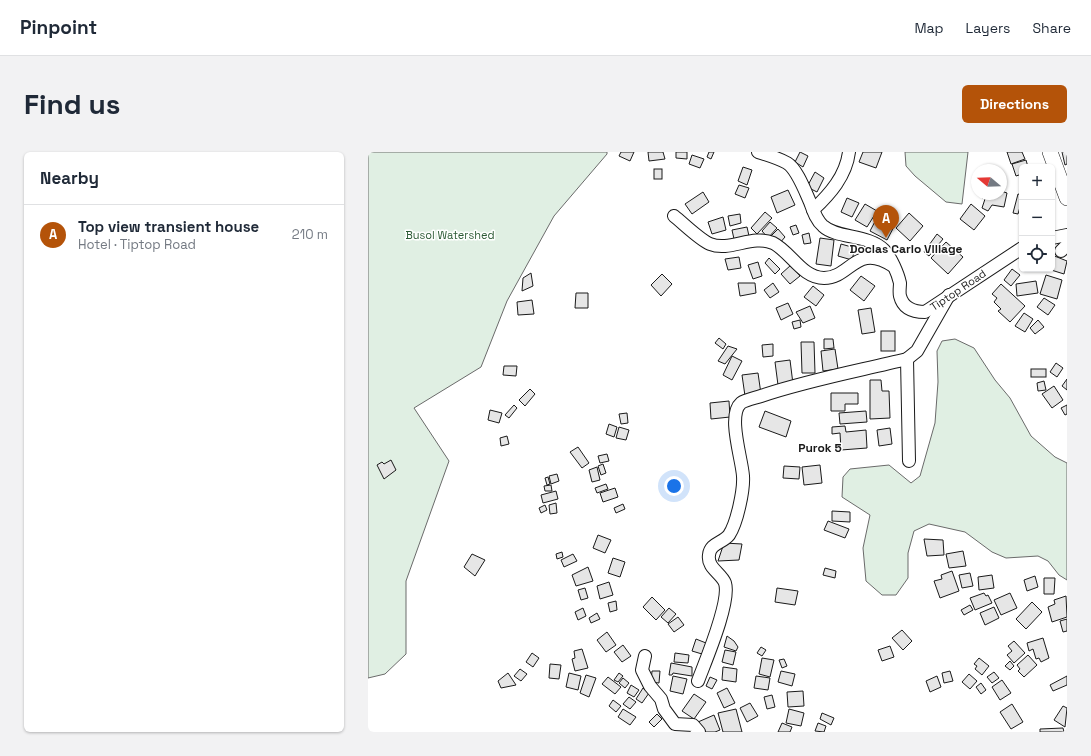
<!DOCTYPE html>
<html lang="en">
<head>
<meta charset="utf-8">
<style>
  body { margin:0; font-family:"Space Grotesk",sans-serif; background:#f2f2f3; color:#1f2937 }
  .controls { position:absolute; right:12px; top:12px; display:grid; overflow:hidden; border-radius:6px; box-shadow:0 1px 3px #0004 }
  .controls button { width:36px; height:36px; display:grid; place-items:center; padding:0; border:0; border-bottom:1px solid #e0e1e3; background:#fff; color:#1f2937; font:20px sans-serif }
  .compass { position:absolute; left:603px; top:12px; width:36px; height:36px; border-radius:50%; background:#fff; box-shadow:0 1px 3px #0004; rotate:289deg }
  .you { position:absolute; left:306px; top:334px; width:14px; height:14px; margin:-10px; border:3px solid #fff; border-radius:50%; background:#1a73e8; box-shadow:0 0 0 6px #1a73e833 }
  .badge { display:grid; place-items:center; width:26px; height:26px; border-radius:50%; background:#b45309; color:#fff; font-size:13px; font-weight:700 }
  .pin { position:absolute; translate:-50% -33px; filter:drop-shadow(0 1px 2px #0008) }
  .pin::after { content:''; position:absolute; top:21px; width:14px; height:12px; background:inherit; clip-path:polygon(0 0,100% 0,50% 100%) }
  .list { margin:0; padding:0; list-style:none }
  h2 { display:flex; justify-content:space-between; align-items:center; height:52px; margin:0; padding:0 16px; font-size:17px }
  h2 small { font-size:13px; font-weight:400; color:#747a83 }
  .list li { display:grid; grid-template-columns:26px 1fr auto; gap:12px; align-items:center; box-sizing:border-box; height:60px; padding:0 16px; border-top:1px solid #e0e1e3 }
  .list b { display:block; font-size:15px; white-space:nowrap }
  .list p { margin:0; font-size:13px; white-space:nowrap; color:#747a83 }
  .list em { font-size:13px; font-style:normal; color:#747a83 }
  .icon { flex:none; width:22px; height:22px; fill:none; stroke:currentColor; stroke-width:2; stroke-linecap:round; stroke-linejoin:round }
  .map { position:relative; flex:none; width:699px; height:580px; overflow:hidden; border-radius:6px }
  header { display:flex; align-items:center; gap:24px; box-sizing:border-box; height:56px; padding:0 20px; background:#fff; border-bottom:1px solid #e0e1e3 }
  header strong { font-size:19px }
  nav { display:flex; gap:22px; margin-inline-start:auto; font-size:14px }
  .intro { display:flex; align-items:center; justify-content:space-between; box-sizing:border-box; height:96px; padding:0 24px }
  h1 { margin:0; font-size:28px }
  .button { padding:10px 18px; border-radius:6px; background:#b45309; color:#fff; font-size:14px; font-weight:700 }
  main { display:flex; gap:24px; padding:0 24px }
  aside { flex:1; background:#fff; border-radius:6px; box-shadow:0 1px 3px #0004 }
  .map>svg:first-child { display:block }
  .green { fill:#e0efe3; stroke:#6a6a6a }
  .building { fill:#e6e6e6; stroke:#1a1a1a }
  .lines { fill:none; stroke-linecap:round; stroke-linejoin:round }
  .minor-casing { stroke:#1a1a1a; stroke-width:14 }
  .major-casing { stroke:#1a1a1a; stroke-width:16 }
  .minor { stroke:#fff; stroke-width:12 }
  .major { stroke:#fff; stroke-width:15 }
  .labels { text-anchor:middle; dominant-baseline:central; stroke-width:3; stroke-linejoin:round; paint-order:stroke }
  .park-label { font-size:11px; fill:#2b5a34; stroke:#fff }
  .street-label { font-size:11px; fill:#1a1a1a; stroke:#fff }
  .neighbourhood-label { font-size:12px; font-weight:bold; fill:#1a1a1a; stroke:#fff }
</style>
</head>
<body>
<header>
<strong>Pinpoint</strong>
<nav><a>Map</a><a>Layers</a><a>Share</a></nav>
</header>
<div class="intro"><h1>Find us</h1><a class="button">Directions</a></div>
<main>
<aside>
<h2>Nearby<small></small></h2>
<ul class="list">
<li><span class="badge">A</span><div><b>Top view transient house</b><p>Hotel · Tiptop Road</p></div><em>210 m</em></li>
</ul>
</aside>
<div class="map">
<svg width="699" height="580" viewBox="0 0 699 580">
  <rect width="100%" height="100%" fill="#fff"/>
  <g class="green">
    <path d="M0,0H239V2L186,64L139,149L113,215L46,256L81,309L38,429V502L17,522L0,526Z"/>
    <path d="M537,0H600L594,52L578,50L547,24L538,14Z"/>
    <path d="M587,187L606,196L627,228L642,246L663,284L687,305L699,311V428L691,423L680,409L670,404L638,406L624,400L597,380L561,372L546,379L540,401V426L528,443H514L498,429L495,396L502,363L474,345L475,325L482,317L521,313L543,331L552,324L567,271L570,230L569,199L574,189Z"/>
  </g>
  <g class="building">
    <path d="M253,0H266L262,9L251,4Z"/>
    <path d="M280,0H295L297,7L281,9Z"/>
    <path d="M308,0H319V7L308,6Z"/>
    <path d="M341,0H346L343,7L339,5Z"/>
    <path d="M432,0L440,4L435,15L427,10Z"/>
    <path d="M495,0H514L508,16L491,10Z"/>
    <path d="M639,0H654L657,7L643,12Z"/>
    <path d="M694,0H699V12L697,13Z"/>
    <path d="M324,3L336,7L332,16L321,12Z"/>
    <path d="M658,8L660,15H654V22L648,24L644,12Z"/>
    <path d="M375,15L384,18L379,33L370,29Z"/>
    <rect x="286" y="17" width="8" height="10"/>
    <path d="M447,20L456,26L449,40L439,35Z"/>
    <path d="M371,33L381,36L377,46L367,42Z"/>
    <path d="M420,38L427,53L409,61L403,45Z"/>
    <path d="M633,39L639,41L636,55L624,53L620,59L614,56L617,47L614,46L615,42H633Z"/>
    <path d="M335,40L341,50L324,62L317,52Z"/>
    <path d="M650,42L654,43V56L652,55L650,62L645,61Z"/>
    <path d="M479,46L491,51L484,65L473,60Z"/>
    <path d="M497,52L509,59L499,75L487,68Z"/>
    <path d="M603,52L617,64L606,78L592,67Z"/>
    <path d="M397,60L404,66L389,82L383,76Z"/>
    <path d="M512,60L529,69L519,88L502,79Z"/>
    <path d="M541,61L555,74L542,89L528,76Z"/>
    <path d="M372,62L373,71L362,74L360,64Z"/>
    <path d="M355,65L358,78L344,82L340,70Z"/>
    <path d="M402,70L409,76L400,86L394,79Z"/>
    <path d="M428,73L431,81L425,83L422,75Z"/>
    <path d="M379,75L381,84L366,87L364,78Z"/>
    <path d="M410,77L417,85L411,92L403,84Z"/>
    <path d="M441,81L443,91L436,92L434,83Z"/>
    <path d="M569,82L575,87L561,104L556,100Z"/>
    <path d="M452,86L466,88L463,114L448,112Z"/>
    <path d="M578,90L595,105L580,122L563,106Z"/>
    <path d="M473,92L487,96L484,108L470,104Z"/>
    <path d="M684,103L699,109L696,122L680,117H684Z"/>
    <path d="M371,105L373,116L360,118L357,107Z"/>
    <path d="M401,106L412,117L407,122L397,111Z"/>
    <path d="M390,110L394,124L385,127L380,113Z"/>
    <path d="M423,113L432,124L422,132L413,122Z"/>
    <path d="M644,117L652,123L643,134L636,128Z"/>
    <path d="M163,121L165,134L154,139L155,126Z"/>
    <path d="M294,122L304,132L293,144L283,133Z"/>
    <path d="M678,123L694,128L689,147L672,142Z"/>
    <path d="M493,124L507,134L496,149L482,138Z"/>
    <path d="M668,129L670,141L649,144L648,132Z"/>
    <path d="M370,131H387L388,141L372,144Z"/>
    <path d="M405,131L411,140L402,146L396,138Z"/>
    <path d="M633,132L657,154L642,170L630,159L633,157L626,150L629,146L624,142Z"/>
    <path d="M445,134L456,143L448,154L436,145Z"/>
    <path d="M208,141H220V156H207Z"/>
    <path d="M676,146L687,153L680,163L669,155Z"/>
    <path d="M164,148L166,162L150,163L149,150Z"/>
    <path d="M420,151L425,162L413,168L408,156Z"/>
    <path d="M442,154L447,166L435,171L428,160Z"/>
    <path d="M503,156L507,180L494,182L490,158Z"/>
    <path d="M656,161L665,167L657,180L647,174Z"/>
    <path d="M432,168L433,175L426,177L424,170Z"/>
    <path d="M670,168L676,175L667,182L662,176Z"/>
    <rect x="513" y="179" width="14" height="20"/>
    <path d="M351,186L358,192L355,197L347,191Z"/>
    <path d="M456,187H465L466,196L456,197Z"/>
    <path d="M433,190H446L447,221H434Z"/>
    <path d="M405,192V204L395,205L394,193Z"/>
    <path d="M360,194L369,197L357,212L350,209Z"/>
    <path d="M467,197L470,217L455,219L453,199Z"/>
    <path d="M364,204L374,209L364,228L355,223Z"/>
    <path d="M422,208L425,232L410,233L407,210Z"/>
    <path d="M688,211L695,216L689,225L682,220Z"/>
    <path d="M136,214H149L148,224L135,223Z"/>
    <rect x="663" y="217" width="15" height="8"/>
    <path d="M390,221L393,242L377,244L374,223Z"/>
    <path d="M699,227V238L694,234Z"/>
    <path d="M502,228H513L514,239H521L522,266L502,267Z"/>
    <path d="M676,229L678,238L670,239L669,231Z"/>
    <path d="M686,234L695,248L684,256L674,242Z"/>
    <path d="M162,237L167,242L157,254L151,248Z"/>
    <path d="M463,241H490V252H477V259H463Z"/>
    <path d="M361,249L362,265L343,267L342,251Z"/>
    <path d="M146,253L149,256L141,266L137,263Z"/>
    <path d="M699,253V262L697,263L693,256Z"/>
    <path d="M122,258L134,261L131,271L120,268Z"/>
    <path d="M397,259L423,269L418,285L391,275Z"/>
    <path d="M498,259L499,270L472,272L471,261Z"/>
    <path d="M259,261L260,271L253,272L251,262Z"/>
    <path d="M241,272L249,275L246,285L238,282Z"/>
    <path d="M477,274L478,280L498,278L499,296L473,298L472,281L464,282V275Z"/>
    <path d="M251,275L261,278L258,288L248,286Z"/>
    <path d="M522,276L524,292L511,294L509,278Z"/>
    <path d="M139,284L141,292L133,294L132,286Z"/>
    <path d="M210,295L221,311L214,316L202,300Z"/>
    <path d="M239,302L241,309L232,311L230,304Z"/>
    <path d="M23,308L28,318L16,327L9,313L14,310L16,312Z"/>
    <path d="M235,312L238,321L233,323L230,314Z"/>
    <path d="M452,313L454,331L436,333L434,315Z"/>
    <path d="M416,314L432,315L431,327L415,326Z"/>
    <path d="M229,315L232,328L224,330L221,318Z"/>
    <path d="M189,322L191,329L183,332L181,324Z"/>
    <path d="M180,325L182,332L179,333L177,326Z"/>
    <path d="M238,332L240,337L229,341L227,336Z"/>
    <path d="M183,333L184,339H177L176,334Z"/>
    <path d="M247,336L250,345L235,350L232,341Z"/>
    <path d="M188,339L190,347L175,351L173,343Z"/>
    <path d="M188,351L189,361L182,362L181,353Z"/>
    <path d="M255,352L257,357L248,361L246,356Z"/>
    <path d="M177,353L179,358L173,361L171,356Z"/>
    <path d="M464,359L482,360V370L464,369Z"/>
    <path d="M460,369L481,377L477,386L456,378Z"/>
    <path d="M230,383L243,388L237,401L225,396Z"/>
    <path d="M556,387L575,388L576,403L559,404Z"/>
    <path d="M356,391L374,392L371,408L350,409Z"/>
    <path d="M595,399L598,414L581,416L578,402Z"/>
    <path d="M194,400L195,405L189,407L188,402Z"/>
    <path d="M104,402L117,408L107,424L96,415Z"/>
    <path d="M205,402L209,409L196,415L193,408Z"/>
    <path d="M245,406L257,410L252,425L240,421Z"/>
    <path d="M220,415L225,429L208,434L204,423Z"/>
    <path d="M457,416L468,419L467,426L455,423Z"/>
    <path d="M584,419L591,439L572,446L566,429L574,427L573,423Z"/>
    <path d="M602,421L605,434L594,436L591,423Z"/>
    <path d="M624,423L626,436L611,438L610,425Z"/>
    <path d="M667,424L670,435L659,439L656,428Z"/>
    <path d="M676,426H687L686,442H676Z"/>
    <path d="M241,430L245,443L232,447L229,434Z"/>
    <path d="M217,436L220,446L213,448L210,438Z"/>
    <path d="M409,436L430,439L427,453L407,450Z"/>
    <path d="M616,441L618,444L620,443L624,451L607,458L602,446Z"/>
    <path d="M642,441L649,456L633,463L626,448Z"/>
    <path d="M698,444L699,465L684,470L680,455L687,452L686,448Z"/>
    <path d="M284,445L297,458L288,468L275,455Z"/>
    <path d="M248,449L249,458L242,460L240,451Z"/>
    <path d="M664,450L674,460L658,477L648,467Z"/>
    <path d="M602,453L605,458L596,463L593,458Z"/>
    <path d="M626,455L631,466L617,473L612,461Z"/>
    <path d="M215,456L218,464L210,468L207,460Z"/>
    <path d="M301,456L308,462L300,471L293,465Z"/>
    <path d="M229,461L232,467L223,471L221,466Z"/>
    <path d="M310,465L316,473L306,480L300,472Z"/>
    <path d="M699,467V479L695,480L692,469Z"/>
    <path d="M534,478L544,489L535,498L524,486Z"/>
    <path d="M239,480L248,493L238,500L229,488Z"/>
    <path d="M359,484L366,489L370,495L368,499L356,495Z"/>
    <path d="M675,486L681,506L673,510L671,506L668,507L665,497L661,499L659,491Z"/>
    <path d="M328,487L338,491L334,502L324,499Z"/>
    <path d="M646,489L657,501L646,511L639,503L644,499L640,494Z"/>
    <path d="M255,493L263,504L254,510L246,500Z"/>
    <path d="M522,494L526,505L514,509L510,498Z"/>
    <path d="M393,495L398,498L394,504L389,501Z"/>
    <path d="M214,497L220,516L207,519L204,507L207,506L206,499Z"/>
    <path d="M357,498L368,500L365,513L354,510Z"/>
    <path d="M164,501L171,506L165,515L158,510Z"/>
    <path d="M307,501L321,503L320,511L306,510Z"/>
    <path d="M660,503L669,513L656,525L650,519L652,517L649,513Z"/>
    <path d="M394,506L406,508L402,525L391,522Z"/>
    <path d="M611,506L621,514L614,523L607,517L609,514L606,512Z"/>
    <path d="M416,507L419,514L414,516L411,508Z"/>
    <path d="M642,509L646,514L642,518L637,514Z"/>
    <path d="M303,511L324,515V524L305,521L304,523H301Z"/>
    <path d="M182,512L193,513L191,527L181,526Z"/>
    <path d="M355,515L369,517L368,530L354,528Z"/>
    <path d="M152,517L159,522L153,529L146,524Z"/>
    <path d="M284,519H292L291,531L283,530Z"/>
    <path d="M413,519L427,522L424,534L410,530Z"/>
    <path d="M582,519L585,529L576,531L574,521Z"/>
    <path d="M626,520L631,526L624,531L619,525Z"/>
    <path d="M140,521L148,533L133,536L130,529Z"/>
    <path d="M201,521L213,524L210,538L198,535Z"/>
    <path d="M251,521L255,524L250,530L246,528Z"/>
    <path d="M601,522L609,529L602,537L594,530Z"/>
    <path d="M218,523L228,526L221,545L212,541Z"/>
    <path d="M305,524L319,527L315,542L302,539Z"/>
    <path d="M388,524L402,526L400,538L386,536Z"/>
    <path d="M569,524L573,535L562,540L558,529Z"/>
    <path d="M699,524V533L685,539L682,533Z"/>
    <path d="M240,525L253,535L247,542L234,532Z"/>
    <path d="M342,525L349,528L344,537L338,534Z"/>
    <path d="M255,526L261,531L257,536L251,531Z"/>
    <path d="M634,528L643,541L632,548L624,535Z"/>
    <path d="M613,531L618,538L613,542L608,535Z"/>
    <path d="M263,533L271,538L266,545L259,541Z"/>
    <path d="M275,536L281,541L274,551L268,547Z"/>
    <path d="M359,536L367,551L356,556L349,541Z"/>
    <path d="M435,539L436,554L420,555L419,540Z"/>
    <path d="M326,542L338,550L326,567L314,559Z"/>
    <path d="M404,543L407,555L399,557L396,545Z"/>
    <path d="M261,545L268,550L262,557L255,552Z"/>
    <path d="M245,548L253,554L248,560L241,554Z"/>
    <path d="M382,551L390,564L379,570L372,556Z"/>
    <path d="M644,552L655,570L643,577L632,560Z"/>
    <path d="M695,554L699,556L697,575L686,568Z"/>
    <path d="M255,557L268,565L262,573L250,565Z"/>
    <path d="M368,557L374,580H355L350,561Z"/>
    <path d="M421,557L436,561L433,574L418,571Z"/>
    <path d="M454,561L466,566L463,573L452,567Z"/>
    <path d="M289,562L294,567L286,575L281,570Z"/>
    <path d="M346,563L352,578L347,580H334L330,570Z"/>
    <path d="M414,571L424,575L422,580H410Z"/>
    <path d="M450,571L458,574L456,580L447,579Z"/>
    <path d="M695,576L696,580H672V577Z"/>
  </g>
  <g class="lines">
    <defs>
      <g id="minor">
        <path d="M390,0C400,3 410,6 419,11C429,17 437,39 442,50C445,58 448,68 455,74C469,87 500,82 516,98C523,105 530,122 532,131C532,135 531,140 532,144C535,156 545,160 557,160L654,96"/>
        <path d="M445,58C462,42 478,24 481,0"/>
        <path d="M306,64C315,71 332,88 342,92C362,100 384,82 405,91C423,100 434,126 456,126C483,126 488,90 525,114"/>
        <path d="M684,86L699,83"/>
        <path d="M693,99L699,93"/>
        <path d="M539,207L541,309"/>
        <path d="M277,504L274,518L282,534L293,547L296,557L307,572L325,573L331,580"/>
        <path d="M330,529C337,510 363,450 357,431C353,421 339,416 341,403C342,391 355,391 361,383C369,371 376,338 375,324C374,307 359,263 373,251C377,248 387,246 393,244C440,228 490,219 539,207L549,199L581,143"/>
      </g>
      <path id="major" d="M682,0L699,46"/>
    </defs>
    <use href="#minor" class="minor-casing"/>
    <use href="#major" class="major-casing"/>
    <use href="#minor" class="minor"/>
    <use href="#major" class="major"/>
  </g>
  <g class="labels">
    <g class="park-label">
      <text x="82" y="83">Busol Watershed</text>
    </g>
    <g class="street-label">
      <text transform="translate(590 138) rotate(-34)">Tiptop Road</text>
    </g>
    <g class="neighbourhood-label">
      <text x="538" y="97">Doclas Cario Village</text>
      <text x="452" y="296">Purok 5</text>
    </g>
  </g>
</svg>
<div class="controls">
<button>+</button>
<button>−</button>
<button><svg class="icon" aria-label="locate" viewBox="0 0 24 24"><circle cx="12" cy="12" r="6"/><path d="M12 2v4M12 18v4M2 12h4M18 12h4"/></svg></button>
</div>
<svg class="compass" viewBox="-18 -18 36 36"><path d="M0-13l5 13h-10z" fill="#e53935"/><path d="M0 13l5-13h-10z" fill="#747a83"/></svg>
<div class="you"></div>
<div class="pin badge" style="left:518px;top:86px">A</div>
</div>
</main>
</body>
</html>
